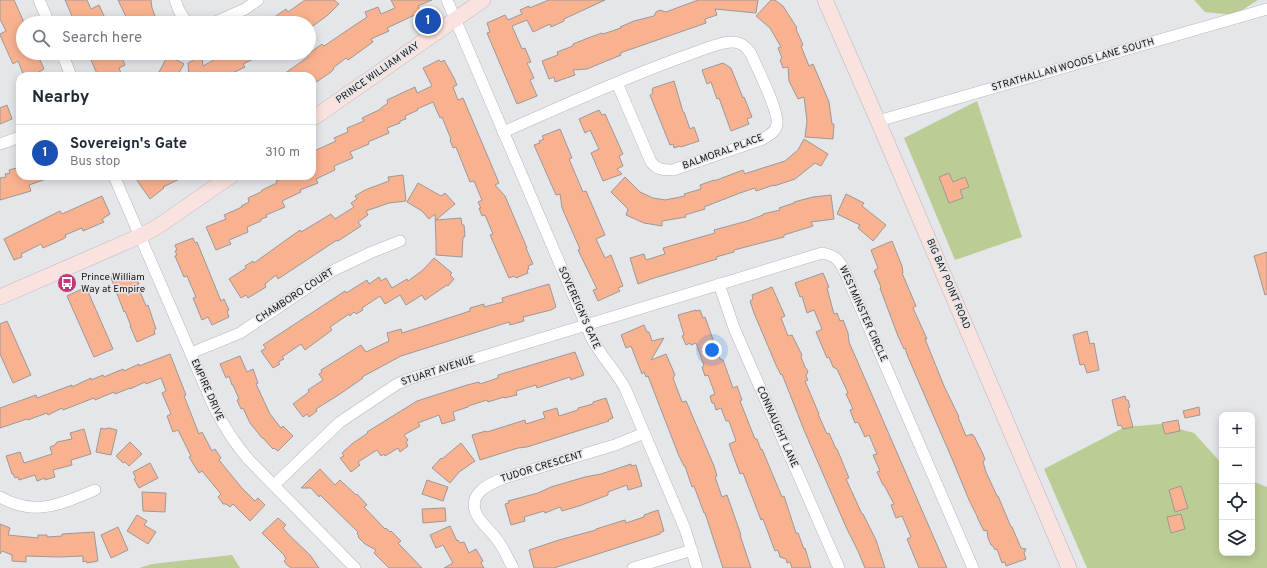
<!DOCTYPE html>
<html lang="en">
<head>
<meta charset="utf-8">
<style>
  body { margin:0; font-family:Overpass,sans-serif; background:#f6f6f7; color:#1f2937 }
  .controls { position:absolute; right:12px; bottom:12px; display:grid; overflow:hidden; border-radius:8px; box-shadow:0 2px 10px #0003 }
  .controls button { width:36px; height:36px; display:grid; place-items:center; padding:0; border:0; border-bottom:1px solid #e0e1e3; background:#fff; color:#1f2937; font:20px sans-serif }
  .you { position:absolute; left:712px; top:350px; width:14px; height:14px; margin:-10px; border:3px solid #fff; border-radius:50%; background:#1a73e8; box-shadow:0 0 0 6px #1a73e833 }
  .badge { display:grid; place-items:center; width:26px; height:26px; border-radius:50%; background:#c03877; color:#fff; font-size:13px; font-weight:700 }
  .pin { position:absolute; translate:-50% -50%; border:2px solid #fff; box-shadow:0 1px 4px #0006 }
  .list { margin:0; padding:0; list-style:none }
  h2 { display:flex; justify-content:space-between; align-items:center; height:52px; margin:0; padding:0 16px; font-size:17px }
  h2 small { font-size:13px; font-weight:400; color:#747a83 }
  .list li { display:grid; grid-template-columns:26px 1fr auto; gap:12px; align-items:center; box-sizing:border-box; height:56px; padding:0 16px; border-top:1px solid #e0e1e3 }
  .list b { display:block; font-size:15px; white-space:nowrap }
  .list p { margin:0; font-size:13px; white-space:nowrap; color:#747a83 }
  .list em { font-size:13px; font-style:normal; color:#747a83 }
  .icon { flex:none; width:22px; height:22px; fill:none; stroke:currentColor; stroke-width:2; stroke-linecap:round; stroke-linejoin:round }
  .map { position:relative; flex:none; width:1267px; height:568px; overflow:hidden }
  .search { position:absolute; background:#fff; box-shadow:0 2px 10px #0003; left:16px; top:16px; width:300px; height:44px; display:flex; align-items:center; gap:10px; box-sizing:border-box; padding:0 14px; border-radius:22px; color:#747a83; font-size:15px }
  .panel { position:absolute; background:#fff; box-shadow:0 2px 10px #0003; left:16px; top:72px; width:300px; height:108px; border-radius:12px }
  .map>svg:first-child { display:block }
  .green { fill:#bccc95 }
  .building { fill:#f9b290; stroke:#9d9896 }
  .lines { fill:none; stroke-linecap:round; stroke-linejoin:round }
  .street-casing { stroke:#b6b6bb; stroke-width:12 }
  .secondary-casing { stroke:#b6b6bb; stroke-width:16 }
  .street { stroke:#fff; stroke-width:11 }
  .secondary { stroke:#fae2de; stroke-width:15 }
  .labels { text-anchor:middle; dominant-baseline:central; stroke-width:3; stroke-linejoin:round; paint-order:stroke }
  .street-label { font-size:10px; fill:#151516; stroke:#e5e6ea }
  .poi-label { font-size:10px; fill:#151516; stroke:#e5e6ea; text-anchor:start }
</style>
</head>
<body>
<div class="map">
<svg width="1267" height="568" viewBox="0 0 1267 568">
  <rect width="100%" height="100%" fill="#e5e6ea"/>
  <g class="green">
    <path d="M1194,0H1258L1234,15L1205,12Z"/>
    <path d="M977,101L1022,237L955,260L904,138Z"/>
    <path d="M1161,424L1194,433L1222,464V553H1252V481L1267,487V568H1087L1044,469L1125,427Z"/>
    <path d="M232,555L240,568H139L152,564Z"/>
  </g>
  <g class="building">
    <path d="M0,0H14L23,20V53H37L44,69L37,73L38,76H24L18,61L13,64L0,35V34L6,31L0,19Z"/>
    <path d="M65,0H87L91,9L99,5L105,18L94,23H75Z"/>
    <path d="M118,0H151L152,8L155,16L152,17L155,23H129Z"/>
    <path d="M305,0H334L339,4L328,15L310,28L309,23H266L286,9L288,12Z"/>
    <path d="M391,0H432L418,6L421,12L387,28L389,31L371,39L373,42L348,60L346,58L333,68L334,69L331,72L312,85V76H281L308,57L307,55L322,44L324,46L367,17L365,12L378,7L381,14L395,8Z"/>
    <path d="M549,0H605L564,19V21L551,27L550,24L533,32L527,20L512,26L522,49L525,48L531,62L527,63L534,78L530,80L537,96L517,104L487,33L490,32L487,23L505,15L508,20L522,14L520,10L529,6V8Z"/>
    <path d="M698,0H758L756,13L715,9L717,15L705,19L706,23L620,53L621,55L587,69L573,70L575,75L555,82L554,77L549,79L542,61L558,55L557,52L573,46V44L588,38L602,33L603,34L621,28L620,27L634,21L654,16L656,12L660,10L666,12Z"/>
    <path d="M771,0H775L783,6L797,28L796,29L803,45L801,46L809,66L813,64L829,102L832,124H834L833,139L805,137L807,121L804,97L798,99L789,81L788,67L783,68L780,60L782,58L778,48L781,47L770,28L756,16Z"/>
    <path d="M88,53H110L111,56L120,53L125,65L119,68L122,76H98Z"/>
    <path d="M223,53H266L243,64L245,67L226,76H189L188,63L194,60L193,56H202L203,66L221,56Z"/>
    <path d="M168,55L184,64L177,76H162L158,74Z"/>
    <path d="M439,60L441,62L444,60L454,78L457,85L453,87L458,100L463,98L499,183L495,185L505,196L527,248H526L533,264L528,266L529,269L527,270L528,273L516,278L514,276L509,278L490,235L493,234L485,215L482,216L479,208H481L478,202L482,200L474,181L470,182L456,147L453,148L450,140L451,139L442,117L440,118L433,102L417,109L418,110L405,116L406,119L400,121V123L387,128L389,133L368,142L369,144L350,152L353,158L334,166L335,170L316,179L318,183L300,190L301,192L282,201L285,207L266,215L267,217L261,219V221L247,227L248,232L229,240L231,244L216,250L206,227L226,219L224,215L242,207L241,206L249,202L248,198L261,192L262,190L277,183L276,181L281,179L280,176H312V152L336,141L334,138L348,132L347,128L364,121L362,118L381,109V108L388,103L387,100L415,87L417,93L432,86L423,68Z"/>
    <path d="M723,63L731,68L743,98L744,97L752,117L747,119L749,124L731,131L719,98L717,99L711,82L707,84L702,70Z"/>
    <path d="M674,81L683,112H684L690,129L694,127L699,141L681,147L680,146L674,148L673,144L670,145L650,95L653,93L652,90L653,88Z"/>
    <path d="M7,105L12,119L0,124V108Z"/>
    <path d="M599,110L602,115L605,114L623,154L619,156L623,166L617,169L622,174L603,181L591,153L599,149L590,130L585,133L579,119Z"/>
    <path d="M560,129L572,158L569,159L583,192L586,191L605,235L596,239L605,258L611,255L623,286L618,288L620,291L598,301L593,290L597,289L578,250L580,249L562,208L560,194L556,195L534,145L540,143L539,141L544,139L542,136Z"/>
    <path d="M804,139L828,154L821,166L815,163L795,179L774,186V185L756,191L755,188L740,193L704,207L705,209L685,215L686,217L662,221V226L644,223L626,215L628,209L611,192L625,177L640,192L653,198L665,200L685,196L684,194L701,189L700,185L714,180V181L743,170L745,174L747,173L785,161L798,150Z"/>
    <path d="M20,167V176H52V177L29,185L31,191L0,200V178L6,177L5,174L10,173L9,170Z"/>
    <path d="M949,173L953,182L965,177L969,187L960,190L963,198L949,203L939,177Z"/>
    <path d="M403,175L406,201L389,203L366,211L368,215L358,222L361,226L338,241L337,240L278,279L276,275L265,284L266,287L248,298L246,295L241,298L229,279L246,268L245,266L253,261L254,263L300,230L301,232L331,214L335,219L354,207L351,203L357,199L355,196L365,190L389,181L388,177Z"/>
    <path d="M139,176H186L163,187L164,188L150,199L136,179Z"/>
    <path d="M418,183L441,196L445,193L455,204L436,220L461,218L462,225H464L465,237H463L462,257L436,255V242L435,214L429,219L422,211L407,202Z"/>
    <path d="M846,194L864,203L862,206L886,225L873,241L858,228L860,225L837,214Z"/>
    <path d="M831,195L834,219L811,222L813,226L784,235V237L734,250V252L716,257L717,259L651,279L638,284L630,258L644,254L646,260L665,254L663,248L715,233L714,230L747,221L763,215V214L780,210L779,208L794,203V202L813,197Z"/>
    <path d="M102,196L110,214L102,219L104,222L83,231L82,228L65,235L66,237L63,239L43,248L41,244L21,254L22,257L14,260L4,239L60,211L62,214Z"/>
    <path d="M193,238L195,243L197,242L221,301L224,299L229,310L227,311L229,317L212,325L208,317L202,320L193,298L196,297L187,276L184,277L175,256L177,255L175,251L177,250L175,245Z"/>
    <path d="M892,241L902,266L903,273H902L916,306L913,308L927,339H925L944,386L959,417H958L966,436L972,434L973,436H974L982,452L985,459L983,462L986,472L997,496H998L1011,527H1012L1021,548L1026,549L1024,553L1026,559L1006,566L1005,562L1002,563L997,549L995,550L993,546L991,545L988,538L987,530L984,531L978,519L977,516L969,500L953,461L908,357L905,348L904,349L898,336L880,288L881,287L874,271L878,268L871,250Z"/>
    <path d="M1267,252V294L1265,295L1254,256Z"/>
    <path d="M434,258L452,273L450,275L454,279L448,286L447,285L425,300L422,295L406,305L400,295L385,304L380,296L362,308L363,310L356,314L354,312L350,316L349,314L330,327L332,330L305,350L301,344L282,357L284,359L278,362L280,364L273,368L261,351L266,348L263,345L345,291L346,293L367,280L369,284L379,277L381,281L386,278L392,288L407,279L408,281L423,270Z"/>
    <path d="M130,272L131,276L135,274L139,284H137L146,306L148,305L156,329L154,330L155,334L137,342L130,326H131L125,311L124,312L111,278L119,274L120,276Z"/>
    <path d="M823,273L829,287L827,288L834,314L837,313L840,321L843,320L848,333L849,342L947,568H919L907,539L911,537L902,516L896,518L891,505L894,504L884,485H883L877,472L880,471L873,455L877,454L869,435L865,437L858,422L855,423L850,410L853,409L846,394L848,393L837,369L833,367L829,357L827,358L816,332L822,329L814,310L807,313L802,296L800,297L795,283Z"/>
    <path d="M549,284L556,307L551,310L523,317L524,321L510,325L509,322L401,356L362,377L363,378L340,394L316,409L317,411L309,417L307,414L303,417L293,404L309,392L308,390L323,380L319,374L322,372L321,370L361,345L366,352L389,341L387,333L401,329L402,333L421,327L470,311V308L484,304V307L503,302L502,298Z"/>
    <path d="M86,287L113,349L94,357L67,296Z"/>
    <path d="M772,287L785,316L781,318L788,336L792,335L802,355L801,357L805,367L808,371L806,376L808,380L805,381L819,414H818L827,434L829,433L836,449H837L849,478L846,479L862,514H863L876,540L885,568H865L858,551L846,527L804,430L782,374L781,375L776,365L754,313L750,301L753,299L752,295Z"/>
    <path d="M696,310V311L700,310L703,318L705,317L720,359L723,360L733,388L737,386L742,400L740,401L755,439H757L761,450L762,449L782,497L784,496L796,533H798L804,549L805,548L811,568H792L790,562L787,563L786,559L780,557L778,550L775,551L763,519L761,520L743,473L740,474L729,444L736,441L729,421H726L721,408L716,410L714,403H712L710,396L715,394L708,375L705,376L702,367L704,366L703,363L696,343L691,345L690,343L686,345L682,336L684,335L678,315Z"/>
    <path d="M7,321L31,375L13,383L0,354V324Z"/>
    <path d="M644,325L647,332H649L652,341L664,338L651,360L666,354L675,375L673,378L682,402L686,401L714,466L717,476L715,477L722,497L727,495L741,535H740L751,568H723L705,513H704L694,486L692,487L685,466H684L679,456L648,376L646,377L644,372L642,374L631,346L626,348L621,335Z"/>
    <path d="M1087,331L1090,344L1094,343L1099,370L1087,373L1084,364L1080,365L1073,335Z"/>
    <path d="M575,352L584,375L571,380L570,377L537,388L536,385L516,391L517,395L504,398V397L488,402L487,400L468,406V407L453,412L455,420L442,424L439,415L418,423L420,426L404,435L408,440L406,442L408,446L400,452L398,448L385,456L384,454L381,456L377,450L358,462L360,465L351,472L340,458L344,456L342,453L353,443L368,433L367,432L417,401L467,385L479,382L480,384L498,378V375Z"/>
    <path d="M170,354L186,395L184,396L199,434L202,432L212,451L215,449L221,458L219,460L241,487L255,501L258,498L265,505L250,521L233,504L230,507L226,504H223L221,501L218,497L221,494L202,471L199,473L189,457L191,456L178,430L173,432L167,416L171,414L162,393L166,391L161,378L146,384L145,382L130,389V388L115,394L114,392L95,400L94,398L63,410L62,408L48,415L47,413L28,420L27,419L0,428V408L36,395L37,398L72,385V387L91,378V380L103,375L104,377L123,369L124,371L139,364V366Z"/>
    <path d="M240,356L247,372L253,369L258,383L256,384L270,414L281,428L283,426L293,436L278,451L274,448L273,449L263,438H262L250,423L243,408L241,409L237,400L239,399L233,385H232L229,376L226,378L220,364Z"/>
    <path d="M1125,396L1126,400H1128L1130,407L1128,408L1133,427L1123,429L1121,425L1118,426L1112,400Z"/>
    <path d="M606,398L613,418L608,420L609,421L527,447L518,448L480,460L472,435L486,431L487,432L525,420L526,424L545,418L543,412L557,408L559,416L578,410V408L593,404V402Z"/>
    <path d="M1199,407L1200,415L1185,418L1183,411Z"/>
    <path d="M1178,420L1180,431L1165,434L1162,423Z"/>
    <path d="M101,428L105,429L109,428L117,430L111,455L96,452Z"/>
    <path d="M84,429L91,454L71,460L72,465L53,470L55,477L45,480V478L37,481L35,475L19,480L18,477L15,478L13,474H12L6,456L20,452L24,463L52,454L50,447L55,445L57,442L72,439L70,433Z"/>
    <path d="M130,442L142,454L129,466L125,462L123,463L116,456Z"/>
    <path d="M461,443L475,461L459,472L450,483L432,468L441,458L442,459Z"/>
    <path d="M150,463L158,478L139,488L134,479L136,478L133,472Z"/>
    <path d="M631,464V466L636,465L642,486L628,490L627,485L608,492V495L579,506L562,511L560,507L545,513L544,511L524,517L525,521L511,525L505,504L509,503L508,501L538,493L551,487L585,477L601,474Z"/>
    <path d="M320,469L335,485L340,480L356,495L357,494L367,505L364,507L385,529L386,528L390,532L391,531L401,541L398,543L422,568H389L374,553L376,550L365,544L358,537L359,536L357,534L358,532L320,495L319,497L311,488H301Z"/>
    <path d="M427,480L448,487L443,501L422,494Z"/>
    <path d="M1181,486L1188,508L1175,512L1169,490Z"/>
    <path d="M142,492L166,493L165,512L143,511Z"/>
    <path d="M445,508L446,521L423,523L422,509Z"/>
    <path d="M658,510L664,531L660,533V534L554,568H534L529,550L559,540L596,530V529L625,520L626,523L644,517V515Z"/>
    <path d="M1181,514L1185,529L1171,533L1167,517Z"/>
    <path d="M137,515L147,521L144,525L156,532L148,544L127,531Z"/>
    <path d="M278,518L286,525L283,528L288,534L310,555L319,568H291L287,565L284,561L286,559L284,555L262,533Z"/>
    <path d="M0,524L10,528L8,535L38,538V535H47V537L62,536V534L94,532L98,561L87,563L86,561L83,562V556L59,557L26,556V562L12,561V555L2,551L0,554Z"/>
    <path d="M450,526L457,541L458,540L460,543L464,542L469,553L476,549L483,561L481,563L484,568H444L453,563L443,545L436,548L430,535Z"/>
    <path d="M118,527L128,550L111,558L101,535Z"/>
  </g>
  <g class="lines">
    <defs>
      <g id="street">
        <path d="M39,0L49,23"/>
        <path d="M175,0C178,8 181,18 189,23"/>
        <path d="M447,0L592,339C601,356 615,370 625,388L685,529L697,568"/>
        <path d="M213,23L245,9L258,0"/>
        <path d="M62,53L71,76"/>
        <path d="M878,121L1267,9"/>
        <path d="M503,132C563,106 623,78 685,56C698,52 718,42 732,42C741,42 746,46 751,54C757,68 779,111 777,124C776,132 769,135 763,139L673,170C664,170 657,170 651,162L617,83"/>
        <path d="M0,144L20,137"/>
        <path d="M114,176L213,405C223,425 234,443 249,460L355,568"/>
        <path d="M719,284L734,328L839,568"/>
        <path d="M191,353L240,333L332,271L372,252L400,241"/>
        <path d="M274,485L340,422L397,384L409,379L822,253C835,256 838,258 844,270L973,568"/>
        <path d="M0,497C35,517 61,504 95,490"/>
        <path d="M513,568C508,559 504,549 498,541C492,532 484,526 478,517C465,495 488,484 504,478L615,445L644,433"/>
        <path d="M633,568L692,550"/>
      </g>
      <g id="secondary">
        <path d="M825,0L878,121L1069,568"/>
        <path d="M312,119L483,0"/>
        <path d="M0,297L140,236L157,227L231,176"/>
      </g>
    </defs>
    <use href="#street" class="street-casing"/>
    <use href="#secondary" class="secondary-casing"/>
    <use href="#street" class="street"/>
    <use href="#secondary" class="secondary"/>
  </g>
  <defs>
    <symbol id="bus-disc" viewBox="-11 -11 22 22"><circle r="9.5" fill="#c03877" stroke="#e5e6ea"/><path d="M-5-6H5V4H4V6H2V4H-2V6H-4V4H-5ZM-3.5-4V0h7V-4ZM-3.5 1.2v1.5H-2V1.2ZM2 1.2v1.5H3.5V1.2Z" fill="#fff"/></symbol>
  </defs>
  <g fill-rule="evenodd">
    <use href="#bus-disc" x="56" y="272" width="22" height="22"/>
  </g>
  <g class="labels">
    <g class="street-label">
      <text transform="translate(1073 65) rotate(-16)">STRATHALLAN WOODS LANE SOUTH</text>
      <text transform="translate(378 73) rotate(-35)">PRINCE WILLIAM WAY</text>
      <text transform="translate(723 152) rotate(-20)">BALMORAL PLACE</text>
      <text transform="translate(948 284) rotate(67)">BIG BAY POINT ROAD</text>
      <text transform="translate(295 296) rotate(-33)">CHAMBORO COURT</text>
      <text transform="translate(579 308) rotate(66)">SOVEREIGN'S GATE</text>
      <text transform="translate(863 314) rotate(66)">WESTMINSTER CIRCLE</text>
      <text transform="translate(438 371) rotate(-18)">STUART AVENUE</text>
      <text transform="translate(207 390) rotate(66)">EMPIRE DRIVE</text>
      <text transform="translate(777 427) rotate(66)">CONNAUGHT LANE</text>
      <text transform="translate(542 467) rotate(-17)">TUDOR CRESCENT</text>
    </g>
    <g class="poi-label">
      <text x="81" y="277">Prince William<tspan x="81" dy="12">Way at Empire</tspan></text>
    </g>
  </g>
</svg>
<div class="controls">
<button>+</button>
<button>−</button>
<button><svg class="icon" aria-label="locate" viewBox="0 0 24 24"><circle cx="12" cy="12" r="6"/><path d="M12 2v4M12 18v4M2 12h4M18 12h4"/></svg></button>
<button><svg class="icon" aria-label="layers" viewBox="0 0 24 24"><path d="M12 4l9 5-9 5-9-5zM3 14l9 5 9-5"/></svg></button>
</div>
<div class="you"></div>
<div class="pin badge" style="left:428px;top:21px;background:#1a4fb4">1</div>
<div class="search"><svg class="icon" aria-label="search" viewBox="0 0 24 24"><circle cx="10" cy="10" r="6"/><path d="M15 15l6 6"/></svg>Search here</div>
<section class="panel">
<h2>Nearby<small></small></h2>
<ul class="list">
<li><span class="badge" style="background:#1a4fb4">1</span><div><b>Sovereign's Gate</b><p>Bus stop</p></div><em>310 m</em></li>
</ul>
</section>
</div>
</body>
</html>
